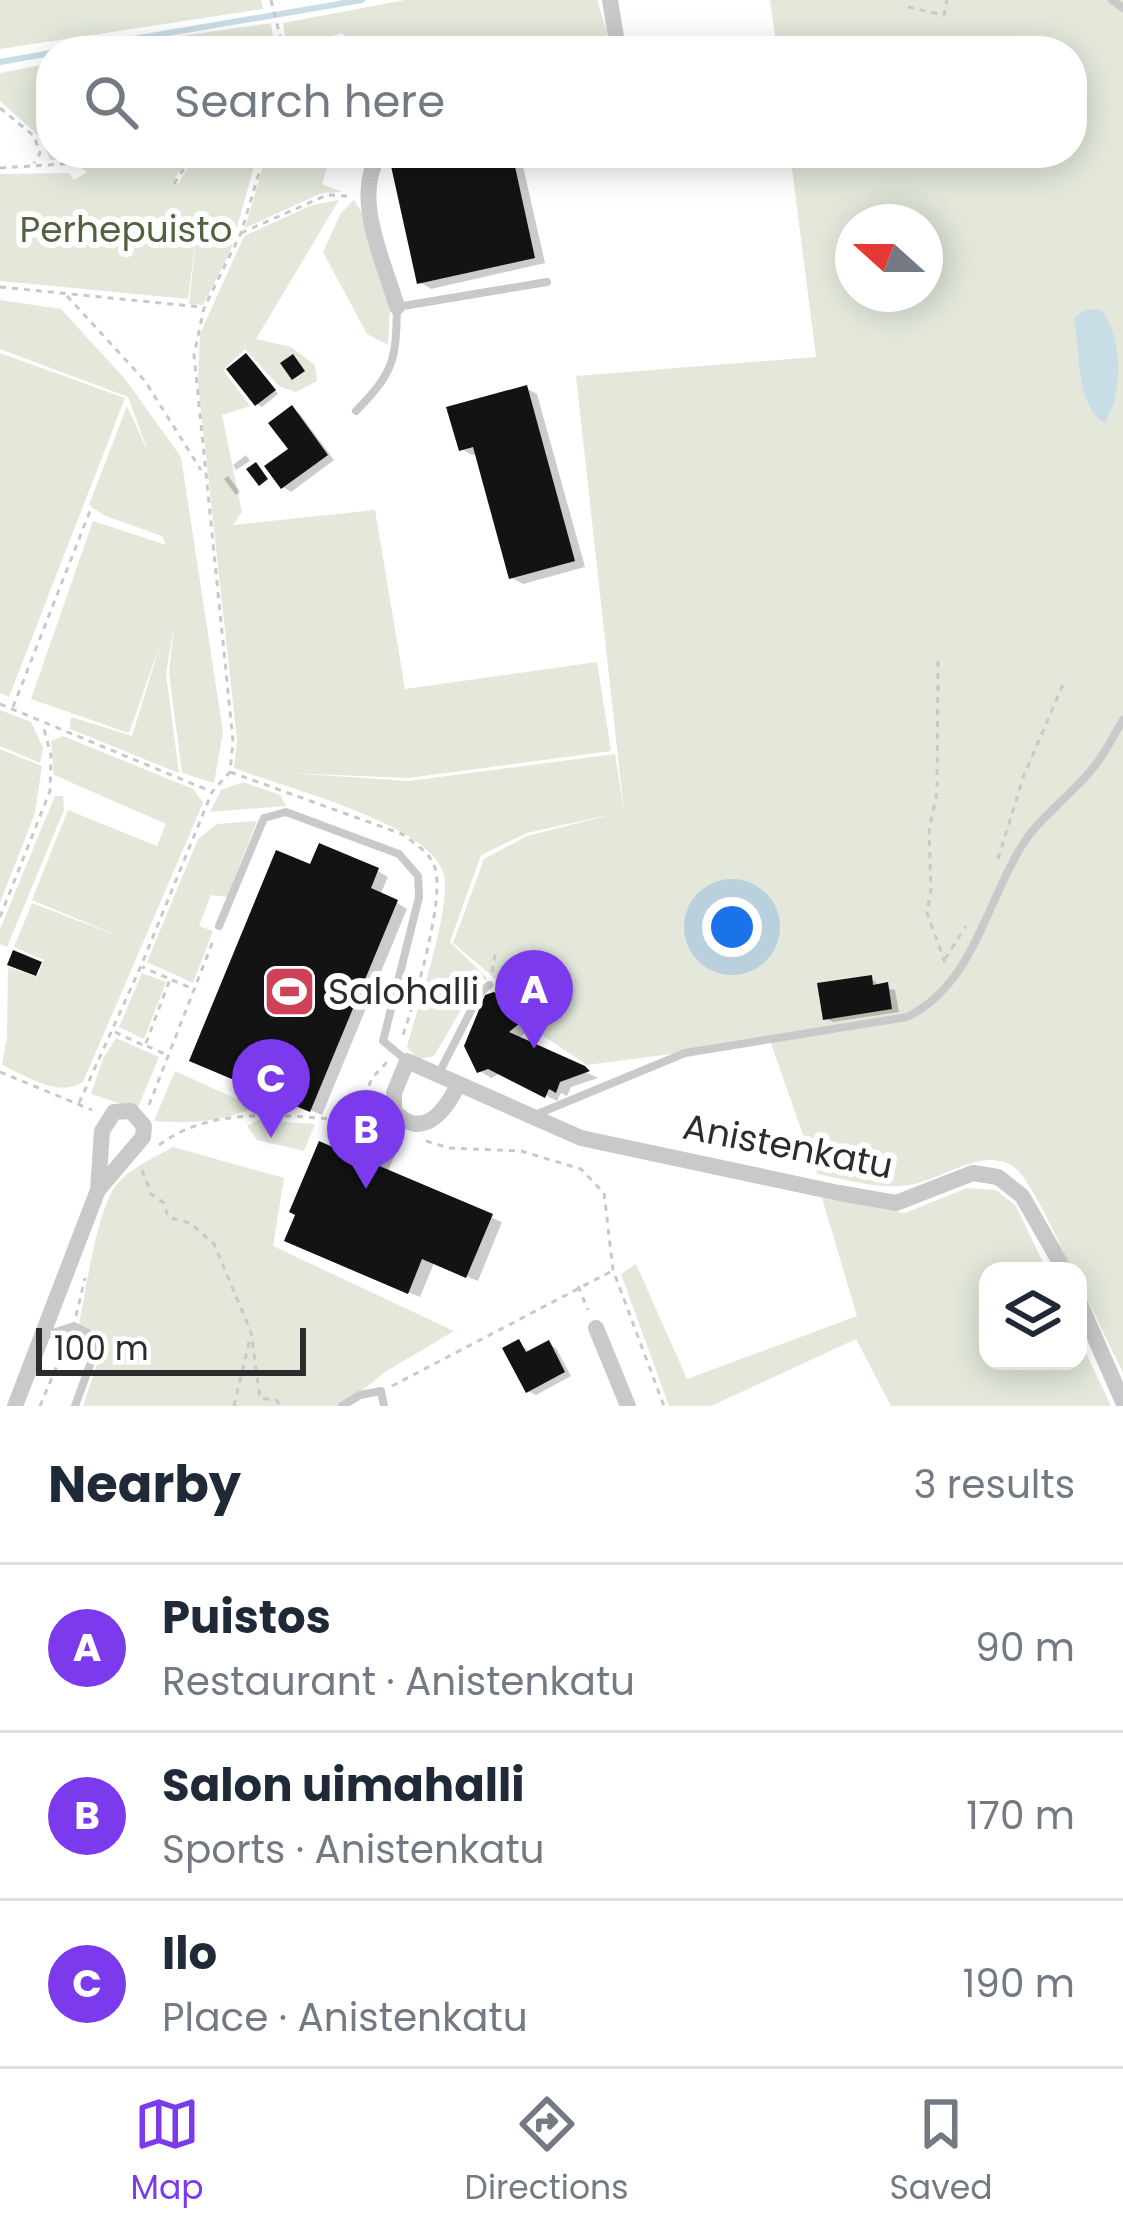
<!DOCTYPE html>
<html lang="en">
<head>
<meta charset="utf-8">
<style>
  body { margin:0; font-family:Poppins,sans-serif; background:#f2f2f3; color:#1f2937 }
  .controls { position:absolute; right:36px; bottom:36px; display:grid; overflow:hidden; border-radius:24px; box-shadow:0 6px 30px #0003 }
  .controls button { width:108px; height:108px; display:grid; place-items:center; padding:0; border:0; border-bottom:3px solid #e0e1e3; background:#fff; color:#1f2937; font:60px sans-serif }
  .compass { position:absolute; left:835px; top:204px; width:108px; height:108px; border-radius:50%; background:#fff; box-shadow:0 6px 30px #0003; rotate:291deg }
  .scale { position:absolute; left:36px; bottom:30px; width:270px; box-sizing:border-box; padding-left:12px; border:6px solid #2c2c2c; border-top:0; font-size:33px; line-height:42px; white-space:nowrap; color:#2c2c2c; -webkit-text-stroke:9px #fff; paint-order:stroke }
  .you { position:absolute; left:732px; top:927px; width:42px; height:42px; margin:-30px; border:9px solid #fff; border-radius:50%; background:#1a73e8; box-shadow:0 0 0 18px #1a73e833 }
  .badge { display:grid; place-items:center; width:78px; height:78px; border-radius:50%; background:#7c3aed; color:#fff; font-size:39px; font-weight:700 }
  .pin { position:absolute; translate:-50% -99px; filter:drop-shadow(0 3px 6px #0008) }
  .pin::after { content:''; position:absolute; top:63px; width:42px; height:36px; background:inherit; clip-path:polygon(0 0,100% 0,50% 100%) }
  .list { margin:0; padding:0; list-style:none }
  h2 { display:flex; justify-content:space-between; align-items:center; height:156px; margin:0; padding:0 48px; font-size:51px }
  h2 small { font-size:39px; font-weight:400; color:#747a83 }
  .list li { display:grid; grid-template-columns:78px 1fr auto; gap:36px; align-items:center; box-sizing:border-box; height:168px; padding:0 48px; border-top:3px solid #e0e1e3 }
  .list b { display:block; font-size:45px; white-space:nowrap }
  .list p { margin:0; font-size:39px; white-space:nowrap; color:#747a83 }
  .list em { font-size:39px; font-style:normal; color:#747a83 }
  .icon { flex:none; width:66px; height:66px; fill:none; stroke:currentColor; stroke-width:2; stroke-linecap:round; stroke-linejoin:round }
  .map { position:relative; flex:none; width:1123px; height:1406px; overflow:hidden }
  .search { position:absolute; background:#fff; box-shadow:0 6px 30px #0003; left:36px; right:36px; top:36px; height:132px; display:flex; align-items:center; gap:30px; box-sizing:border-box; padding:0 42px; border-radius:48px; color:#747a83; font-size:45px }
  .sheet { height:660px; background:#fff }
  nav { display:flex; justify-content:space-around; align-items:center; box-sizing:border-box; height:168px; border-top:3px solid #e0e1e3; background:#fff; font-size:33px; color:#747a83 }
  nav a { display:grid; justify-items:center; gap:6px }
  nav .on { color:#7c3aed }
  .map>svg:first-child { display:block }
  .green { fill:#e3e8db; fill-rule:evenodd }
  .water { fill:#c9dde6 }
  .shadow { fill:#0003 }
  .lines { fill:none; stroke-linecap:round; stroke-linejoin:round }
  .stream { stroke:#c9dde6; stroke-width:6 }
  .building { fill:#131313 }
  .path { stroke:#c9c9c9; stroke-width:3; stroke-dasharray:6 6; stroke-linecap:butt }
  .service { stroke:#c9c9c9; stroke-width:8 }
  .minor { stroke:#c9c9c9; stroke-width:16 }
  .labels { text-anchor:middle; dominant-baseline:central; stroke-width:12; stroke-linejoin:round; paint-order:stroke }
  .park-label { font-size:36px; fill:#52623f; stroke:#fff }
  .poi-label { font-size:36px; fill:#2c2c2c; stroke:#fff; text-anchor:start }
  .street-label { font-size:36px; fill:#2c2c2c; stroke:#fff }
</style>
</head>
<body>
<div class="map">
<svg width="1123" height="1406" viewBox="0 0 1123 1406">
  <rect width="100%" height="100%" fill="#fff"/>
  <g class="green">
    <path d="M0,0H261L263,9L0,49Z"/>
    <path d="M405,0H597L607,32L602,51H348L347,39L342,33L325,38L285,36L283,23Z"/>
    <path d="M770,0H1123V1373L1078,1280V1271H1073C1063,1251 1029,1176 1014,1167C984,1147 948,1176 918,1183C885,1192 849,1180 817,1174L770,1041L587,1065L539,1033L498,981L453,943L484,859L527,836L617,813L527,833L481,855L450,942L488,979L478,981L434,1056L418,1059L407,1047C417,1009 451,910 444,875C432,823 281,787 234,768L237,740L198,383L200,334L244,236L312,205L339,200L256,339L291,347L315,365L317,381L296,392L280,387L245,349L223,370L250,406L222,415L242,512L233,525L375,510L405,689L597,662L611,751L408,778L288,773L409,781L615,754L624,812L576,376L816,357L790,153H1072V51H777ZM853,222H925V294H853Z"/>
    <path d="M271,23L275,51H112L173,37Z"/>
    <path d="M51,63V153H80L68,160H50L42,139L0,101V73Z"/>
    <path d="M124,153H192L175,178L178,184L197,153H258L230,252L203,305L189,304L197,230L188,299L0,281V174L69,173L74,180L87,172L77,165Z"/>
    <path d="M267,153H332L322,184L342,192L322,193L245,228Z"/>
    <path d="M354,200L362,213L390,309L388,345L367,334L323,252L341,213Z"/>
    <path d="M0,300L61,309L125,379L181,457L223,732L214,783L182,773L169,673L174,625L166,674L179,773L70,729L71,717L132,736L161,642L129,733L31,699L93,521L166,545L162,536L103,515L89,505L127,406L149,454L128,397L0,349Z"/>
    <path d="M0,353L125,398L9,697L0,693Z"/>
    <path d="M0,710L31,722L43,748L40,763L0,746Z"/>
    <path d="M63,736L193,789L203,803L83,1082C58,1098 27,1076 2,1065L7,1036L8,967L37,977L44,960L14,947L32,903L123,938L32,900L68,810L157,846L166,824L54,775L51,741Z"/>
    <path d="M0,749L42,766L35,813L0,903Z"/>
    <path d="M243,782L280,795L286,806L210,812L221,790Z"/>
    <path d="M55,796H63L64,810L7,947L0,944V929Z"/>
    <path d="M257,821L227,897L211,895L199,926L213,931L193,983L147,962L198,839L217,824Z"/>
    <path d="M142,973L166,982L144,1039L119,1027Z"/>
    <path d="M116,1038L159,1057L137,1109L91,1094L103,1059Z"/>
    <path d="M175,1071L254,1107C227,1122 184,1124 154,1121Z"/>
    <path d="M258,1120L315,1124L304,1151L257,1140L247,1126Z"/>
    <path d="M173,1147L284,1178L273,1246L454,1331L385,1372L343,1406H83L104,1343L79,1324C86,1291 97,1208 117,1184C131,1167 155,1158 173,1147Z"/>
    <path d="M967,1188L996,1190L1016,1206L1047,1271H988V1361H1078V1336L1111,1406H891L856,1339L711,1406H669L621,1274L636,1264L687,1379L857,1316L822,1198L905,1213Z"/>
  </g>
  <path class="water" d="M1096,309L1103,311C1123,344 1123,392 1105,423C1075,406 1080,349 1074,318L1084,311Z"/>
  <g class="shadow">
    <path d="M463,153H520L545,263L431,289L420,282Z"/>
    <path d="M251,359L278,394L262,407L257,404Z"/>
    <path d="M526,388L537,394L585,567L523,584L512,578L478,454L472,455L461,449Z"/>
    <path d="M292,409L300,414L334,460L291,492L283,487L292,450Z"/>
    <path d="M246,455L250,461L236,470L233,465Z"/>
    <path d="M228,476L240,492L236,495L224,479Z"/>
    <path d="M312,868L378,871L388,877L381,893L407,909L322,1115L203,1066Z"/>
    <path d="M871,978L880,987L895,990L899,1012L833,1022L825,1018Z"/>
    <path d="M494,995L519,1010L517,1017L529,1030L518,1039L598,1078L571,1087L567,1096L561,1093L557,1101L501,1073L491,1078L480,1071Z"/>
    <path d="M387,1141L398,1148L387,1173L502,1222L478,1281L434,1263L420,1297L298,1246L346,1156Z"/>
    <path d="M519,1342L530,1353L549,1344L556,1348L571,1376L536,1395L528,1391Z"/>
  </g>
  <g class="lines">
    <g class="stream">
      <path d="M63,51L362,0"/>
      <path d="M0,62L51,53"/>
    </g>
  </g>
  <g class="building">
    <path d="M449,153H512L535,258L417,284L391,166Z"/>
    <path d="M246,353L276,390L255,406L226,369Z"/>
    <path d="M293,354L305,371L292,380L280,363Z"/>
    <path d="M527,385L575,561L509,579L473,447L459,451L446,407Z"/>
    <path d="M292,405L328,455L281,489L264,466L288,449L268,423Z"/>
    <path d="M256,462L268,479L259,486L246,469Z"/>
    <path d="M319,843L379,868L371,888L398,900L310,1112L189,1061L276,850L310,864Z"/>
    <path d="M13,950L42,962L36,976L7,965Z"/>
    <path d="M872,975L873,985L888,982L892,1009L823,1020L817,983Z"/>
    <path d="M494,992L510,1001L507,1009L520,1023L509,1032L585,1066L590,1071L560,1082L556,1093L549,1089L545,1098L488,1069L477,1073L464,1046L485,995Z"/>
    <path d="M355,1125L389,1139L377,1165L493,1214L466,1278L422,1259L408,1294L284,1241L295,1215L289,1212L319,1141L344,1152Z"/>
    <path d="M519,1339L526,1352L549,1340L565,1372L526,1393L502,1348Z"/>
  </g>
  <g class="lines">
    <g class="path">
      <path d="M271,0L280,36L279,51"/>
      <path d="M908,7L944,15L947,0"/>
      <path d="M279,45L294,43L322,51"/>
      <path d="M0,108L34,136L40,153L34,163"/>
      <path d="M0,168L78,163L118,153"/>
      <path d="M174,184L194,153"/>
      <path d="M241,233L327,195L349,196"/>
      <path d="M0,287L201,307"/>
      <path d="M67,296L145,381L201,470"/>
      <path d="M938,661L937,793L929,831L931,890L927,913L945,963"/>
      <path d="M0,704L210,791"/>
      <path d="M13,707L90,511"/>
      <path d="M230,772L402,834C414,843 431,853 435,868C445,901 414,1003 402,1038"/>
      <path d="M998,859L1024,775L1065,680"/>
      <path d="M0,917L50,791L51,756L43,725"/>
      <path d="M945,959L966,926"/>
      <path d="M492,972L496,949"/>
      <path d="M172,980L191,988"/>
      <path d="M115,1032L145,1046L170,979L142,967"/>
      <path d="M147,1046L165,1054"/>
      <path d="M0,1072L92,1110"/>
      <path d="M79,1103L141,966L212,792L230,772L233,741L194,355L204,308L241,233L265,153"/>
      <path d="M149,1105L213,941"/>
      <path d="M356,1121L388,1130"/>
      <path d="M426,1141L449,1148L521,1151L581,1169L604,1193L613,1270L664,1406"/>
      <path d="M159,1145C214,1104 290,1116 355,1121L372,1078L388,1061"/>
      <path d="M142,1170L151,1194L164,1203L168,1217L190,1223L214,1244L251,1332L260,1398L276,1400L281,1406"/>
      <path d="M578,1286L588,1310"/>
      <path d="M76,1316L85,1278"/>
      <path d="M392,1386L612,1271"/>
      <path d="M40,1406L67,1342"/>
      <path d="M234,1406L250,1338"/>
    </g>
    <g class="service">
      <path d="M1112,0L1123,8"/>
      <path d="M356,411C394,372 396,361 397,307L547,282"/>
      <path d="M219,926L264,818L286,812L399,854L418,876L419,897L383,1041L406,1060"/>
      <path d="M438,1075L480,993L489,985"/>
      <path d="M535,1115L685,1053L907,1017C977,983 987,894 1029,835C1048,811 1074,792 1093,768C1105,754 1113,736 1123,720"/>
      <path d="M47,1335L74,1326L88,1333L97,1346L75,1406"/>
      <path d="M342,1406L360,1395L381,1391L384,1406"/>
    </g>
    <g class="minor">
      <path d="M610,0L617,43L613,51"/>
      <path d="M380,153C351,197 384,261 397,307"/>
      <path d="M457,1087C444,1113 421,1141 394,1111V1093L407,1061L581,1138L839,1193L896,1203L973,1173L998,1177L1022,1196L1065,1271"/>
      <path d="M1078,1299L1123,1402"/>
      <path d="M596,1328L628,1406"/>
      <path d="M15,1406L98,1190L102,1131L114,1112L131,1111L144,1126L143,1137L98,1190"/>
    </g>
  </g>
  <defs>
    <symbol id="stadium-square" viewBox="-11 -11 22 22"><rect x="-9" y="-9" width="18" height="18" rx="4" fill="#cf4157" stroke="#fff"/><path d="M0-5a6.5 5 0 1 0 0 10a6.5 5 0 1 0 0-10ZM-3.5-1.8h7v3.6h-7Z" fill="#fff"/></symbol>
  </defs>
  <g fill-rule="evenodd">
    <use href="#stadium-square" x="260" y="962" width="59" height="59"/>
  </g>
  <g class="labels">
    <g class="park-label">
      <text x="126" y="229">Perhepuisto</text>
    </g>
    <g class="poi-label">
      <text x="328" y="991">Salohalli</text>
    </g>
    <g class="street-label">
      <text transform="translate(788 1146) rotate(11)">Anistenkatu</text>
    </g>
  </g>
</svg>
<div class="controls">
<button><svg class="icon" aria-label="layers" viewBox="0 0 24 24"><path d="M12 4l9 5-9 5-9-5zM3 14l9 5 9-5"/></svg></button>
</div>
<svg class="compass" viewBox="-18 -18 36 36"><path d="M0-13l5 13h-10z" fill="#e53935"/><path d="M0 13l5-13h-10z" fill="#747a83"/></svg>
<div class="scale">100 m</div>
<div class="you"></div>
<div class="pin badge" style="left:534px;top:1049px">A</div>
<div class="pin badge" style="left:366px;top:1189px">B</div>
<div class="pin badge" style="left:271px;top:1138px">C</div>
<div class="search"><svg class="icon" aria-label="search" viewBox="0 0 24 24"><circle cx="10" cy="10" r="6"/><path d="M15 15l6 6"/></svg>Search here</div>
</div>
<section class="sheet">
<h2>Nearby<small>3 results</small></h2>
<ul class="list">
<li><span class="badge">A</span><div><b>Puistos</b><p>Restaurant · Anistenkatu</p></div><em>90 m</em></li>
<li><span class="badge">B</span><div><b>Salon uimahalli</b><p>Sports · Anistenkatu</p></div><em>170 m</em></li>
<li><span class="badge">C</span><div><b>Ilo</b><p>Place · Anistenkatu</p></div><em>190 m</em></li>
</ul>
</section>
<nav>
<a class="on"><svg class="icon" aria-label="map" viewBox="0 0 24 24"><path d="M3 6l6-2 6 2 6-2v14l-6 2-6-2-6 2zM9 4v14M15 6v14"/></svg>Map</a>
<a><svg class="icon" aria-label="directions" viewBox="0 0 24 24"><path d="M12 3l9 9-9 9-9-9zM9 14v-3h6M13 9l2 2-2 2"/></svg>Directions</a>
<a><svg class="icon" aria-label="saved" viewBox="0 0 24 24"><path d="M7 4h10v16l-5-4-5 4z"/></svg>Saved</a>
</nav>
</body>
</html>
